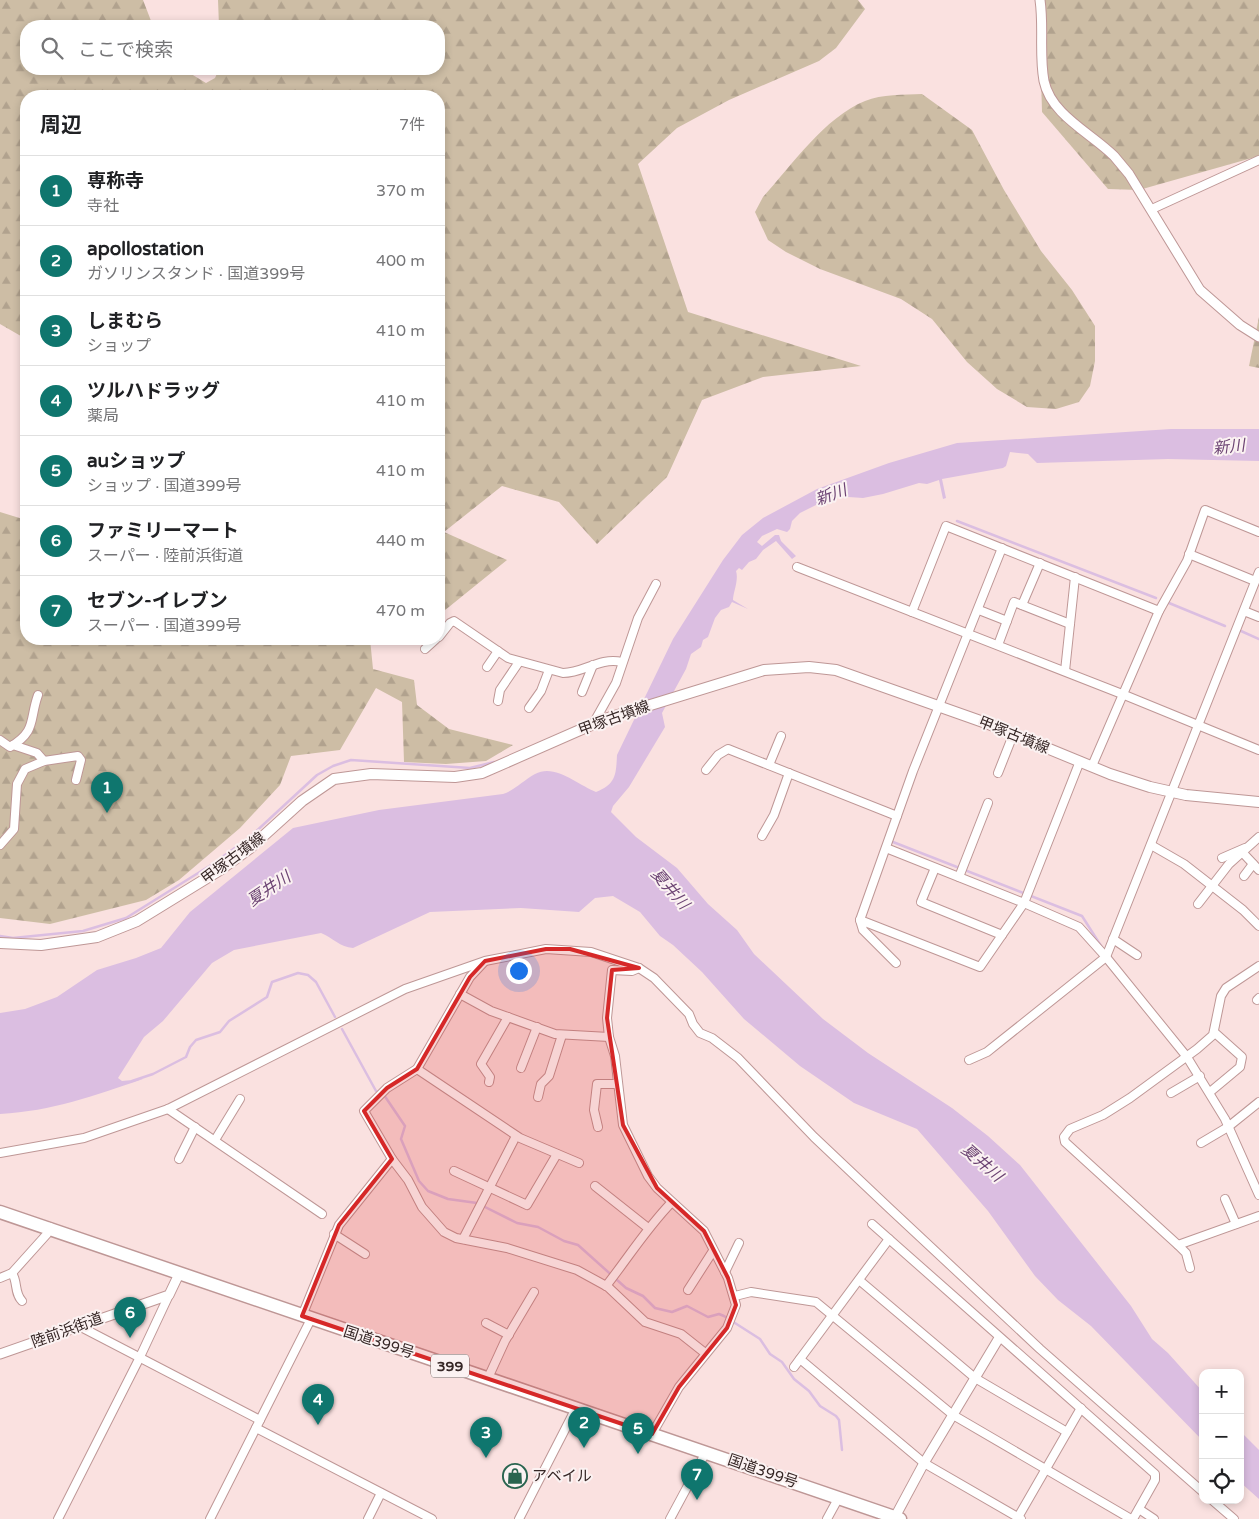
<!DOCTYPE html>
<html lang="ja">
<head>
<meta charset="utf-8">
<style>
  body { margin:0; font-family:"Varela Round","Noto Sans JP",sans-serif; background:#f6f6f6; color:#202124 }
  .controls { position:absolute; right:15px; bottom:15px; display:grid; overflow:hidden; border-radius:10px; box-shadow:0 2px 8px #0003 }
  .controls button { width:45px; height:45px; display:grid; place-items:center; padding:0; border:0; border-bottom:1px solid #e0e0e0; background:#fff; color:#202124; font:25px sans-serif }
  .you { position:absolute; left:518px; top:970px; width:18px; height:18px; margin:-12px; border:4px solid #fff; border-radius:50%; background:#1a73e8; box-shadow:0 0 0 8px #1a73e833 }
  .badge { display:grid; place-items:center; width:32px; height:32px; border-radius:50%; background:#0f766e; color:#fff; font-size:16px; font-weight:700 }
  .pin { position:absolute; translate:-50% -41px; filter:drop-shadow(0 1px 2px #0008) }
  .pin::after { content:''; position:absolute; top:26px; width:18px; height:15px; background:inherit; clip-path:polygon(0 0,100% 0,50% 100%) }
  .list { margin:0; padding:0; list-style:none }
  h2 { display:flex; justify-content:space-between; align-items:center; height:65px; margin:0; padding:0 20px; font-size:21px }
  h2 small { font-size:16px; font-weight:400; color:#757577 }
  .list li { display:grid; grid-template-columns:32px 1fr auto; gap:15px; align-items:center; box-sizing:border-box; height:70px; padding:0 20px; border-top:1px solid #e0e0e0 }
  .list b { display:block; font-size:19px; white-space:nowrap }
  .list p { margin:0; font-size:16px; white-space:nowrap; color:#757577 }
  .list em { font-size:16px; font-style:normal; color:#757577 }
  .icon { flex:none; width:28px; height:28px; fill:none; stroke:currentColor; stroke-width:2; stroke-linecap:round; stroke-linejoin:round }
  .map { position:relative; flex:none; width:1259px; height:1519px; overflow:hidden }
  .search { position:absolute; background:#fff; box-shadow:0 2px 8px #0003; left:20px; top:20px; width:425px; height:55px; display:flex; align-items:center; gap:12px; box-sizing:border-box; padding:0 18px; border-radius:20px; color:#757577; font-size:19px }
  .panel { position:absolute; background:#fff; box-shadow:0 2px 8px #0003; left:20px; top:90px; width:425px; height:555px; border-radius:20px }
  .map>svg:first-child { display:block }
  .forest { fill:url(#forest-firs) }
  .water { fill:#dbbee1 }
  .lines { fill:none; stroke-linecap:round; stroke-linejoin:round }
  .stream { stroke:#dbbee1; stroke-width:2.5 }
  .minor-casing { stroke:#be9796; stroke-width:10 }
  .tertiary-casing { stroke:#be9796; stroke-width:11 }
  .secondary-casing { stroke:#be9796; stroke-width:12 }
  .trunk-casing { stroke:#be9796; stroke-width:15 }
  .minor { stroke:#fff; stroke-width:8 }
  .tertiary { stroke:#fff; stroke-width:9 }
  .secondary { stroke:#fff; stroke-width:10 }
  .trunk { stroke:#fff; stroke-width:12 }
  .marked { fill:#d62828; fill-opacity:0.2; stroke:#d62828; stroke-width:4; stroke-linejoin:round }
  .labels { text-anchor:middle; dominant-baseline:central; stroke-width:4; stroke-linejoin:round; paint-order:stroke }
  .shield { fill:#fbf2f2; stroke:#716463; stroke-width:1 }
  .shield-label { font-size:14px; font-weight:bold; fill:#362726 }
  .street-label { font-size:15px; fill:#362726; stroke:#fbf2f2 }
  .poi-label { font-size:15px; fill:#362726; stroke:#fbf2f2; text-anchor:start }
  .water-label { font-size:16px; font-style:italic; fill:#6d4574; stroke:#fbf2f2 }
</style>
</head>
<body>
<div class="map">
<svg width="1259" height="1519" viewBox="0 0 1259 1519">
  <defs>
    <pattern id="forest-firs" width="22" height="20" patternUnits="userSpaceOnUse" patternTransform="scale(1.25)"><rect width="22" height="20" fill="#cdbda5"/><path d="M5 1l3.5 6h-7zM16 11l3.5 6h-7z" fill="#b1a28e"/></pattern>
  </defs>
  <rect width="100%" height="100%" fill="#fae1e0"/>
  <g class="forest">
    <path d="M0,0H143L153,26H26V69H183L206,83L215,78L219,69H439V26H219L218,0H858L865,9L836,48L819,61L729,100L677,128L638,164L688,312L861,366L763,377L702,400L667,477L597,544L559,502L502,486L444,532L507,560L439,615V96H26V339L0,324Z"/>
    <path d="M1039,0H1259V156L1139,190L1108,189L1042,112Z"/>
    <path d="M922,94L972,130L1004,190L1041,251L1072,290L1095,326V361L1090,386L1079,402L1056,409L1027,407L997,389L967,362L932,319L901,299L820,269L786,252L768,240L755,212L763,197C791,166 825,117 865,101C882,94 904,95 922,94Z"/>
    <path d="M1259,317V368L1249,366Z"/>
    <path d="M0,512L26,520V639H370L373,669L414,680L417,705L449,729L513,745L486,761L446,764L404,762L402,702L376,688L340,750L291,756L280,785L240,828L179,880L146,900L50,924L0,918Z"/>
  </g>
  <g class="water">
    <path d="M1171,429H1259V461L1168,459L1037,463L1028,454L1010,452L1006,466L1003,468L942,479L946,498L943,499L939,480L927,484L919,483L883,494L863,498L834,496L800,513L792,521L790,529L787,532L777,529L762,536L757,542L762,546L775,535H779L781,541L796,556L792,559L776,541L763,550L756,559L749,562L742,570L739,568L736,571C739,580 733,593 733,600L748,609L732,602L729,607L721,610L715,618L708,637L703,640L701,647L691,654L686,669L662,713L665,727L629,787L613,806L611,812L636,837L677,868L708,904L737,930L754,954L823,1019L868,1053L952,1108L988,1136L1020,1165L1131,1306L1152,1339L1168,1353L1203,1392V1441L1091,1326L1058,1300L1035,1276L988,1211L917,1129L854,1103L800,1066L744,1019L702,972L673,945L660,936L640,912L613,896L595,898L579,912L521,908L430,912L353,948C340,947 333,938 321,933L234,950L212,963L163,1021L144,1037L118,1078L122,1081L143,1079C93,1096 53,1111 0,1114V1013L25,1009L57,997L97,970L136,958L161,948L190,912L293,828L379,810L503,794C515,790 524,780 535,774C555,763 578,785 596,792C616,784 616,775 617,755L673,639L723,560L742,535L763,518L817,489L889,463L957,443Z"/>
    <path d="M1240,1431L1259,1450V1499L1240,1482Z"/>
  </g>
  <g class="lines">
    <g class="stream">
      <path d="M957,521L1156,598"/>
      <path d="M1169,603L1225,626"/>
      <path d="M1241,631L1259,639"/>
      <path d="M893,842L1082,916L1103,949"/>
      <path d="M0,936L13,938L83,931L126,918L211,865L250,837L317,775L333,766L351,760L470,768L494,762"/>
      <path d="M342,1029L376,1091L384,1095L405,1126L401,1139L419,1181L428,1191L448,1199L477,1203L517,1223L538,1227L564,1241L578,1245L626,1288L643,1296L655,1308L672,1312L687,1306L708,1317L719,1314L724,1316L760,1339L770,1354L782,1362L794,1379L809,1391L820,1406L836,1416L839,1420L842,1450"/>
      <path d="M132,1081L153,1074L186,1057L190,1047L196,1040L220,1032L229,1021L267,997L272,982L298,973L308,975L316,982L335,1017"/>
    </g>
    <defs>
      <g id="minor">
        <path d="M1152,209L1259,160"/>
        <path d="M1002,548L913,771L860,920L980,967L1024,903L1080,761"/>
        <path d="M1189,554L1255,581"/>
        <path d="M797,567L1122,694L1259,750"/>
        <path d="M1022,605L1040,563"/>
        <path d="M979,610L1007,621"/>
        <path d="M1244,611L1259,617"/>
        <path d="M912,612L946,526L1159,611"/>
        <path d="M439,637L450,623L454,621L508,658L563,673C584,673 599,657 622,662"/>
        <path d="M998,645L1014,602L1070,624"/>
        <path d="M425,649L436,639"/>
        <path d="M487,667L498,651"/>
        <path d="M1065,671L1075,577"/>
        <path d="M582,692L593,665"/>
        <path d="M498,701L500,690L519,662"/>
        <path d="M529,708L541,691L549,670"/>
        <path d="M593,724L616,683L638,618L656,584"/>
        <path d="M0,740L10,747C37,731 29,720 38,695"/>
        <path d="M13,745L37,753L44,761"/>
        <path d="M769,765L781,736"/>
        <path d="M1092,766L1159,611L1187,561L1205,510L1259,532"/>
        <path d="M706,770L718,755L728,749L897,816"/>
        <path d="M998,773L1013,735"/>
        <path d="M762,836L774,815L789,773"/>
        <path d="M0,845L14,829L17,784L25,769L44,761L78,756L81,760L76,780"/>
        <path d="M1151,845L1184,864L1243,910L1259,926"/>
        <path d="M886,848L1024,903L1079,927L1106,957L1187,1057L1225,1119L1259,1195"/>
        <path d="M1242,852L1259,870"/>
        <path d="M1222,858L1245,848"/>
        <path d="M935,868L921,902L1002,935"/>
        <path d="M1244,876L1253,864"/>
        <path d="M959,877L988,803"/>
        <path d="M1198,904L1229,864L1259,837"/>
        <path d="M860,920L863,930L896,963"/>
        <path d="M1113,939L1137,955"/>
        <path d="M639,968L632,971L612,970L607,1018L609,1037L615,1056L623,1125L648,1176L657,1188L704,1231L728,1278L736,1305L727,1328L679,1387L652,1434"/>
        <path d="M460,994L491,1011L555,1034L609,1037"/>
        <path d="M1257,1000L1259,998"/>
        <path d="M969,1060L987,1052L1106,957L1259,572"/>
        <path d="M521,1068L537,1027"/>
        <path d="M417,1069L520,1138L579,1163"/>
        <path d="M489,1082L490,1077L481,1064L508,1017"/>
        <path d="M1210,1092L1240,1067L1242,1057L1214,1032"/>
        <path d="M1171,1093L1200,1076"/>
        <path d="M538,1097L541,1084L549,1076L562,1035"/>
        <path d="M168,1109L322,1214"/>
        <path d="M598,1127L594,1110L597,1084H618"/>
        <path d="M215,1140L240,1099"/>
        <path d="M1201,1143L1228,1127L1259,1102"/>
        <path d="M0,1153L84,1138L168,1109L405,989L485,961L546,949L591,952L639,968L654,978L689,1014L693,1024L700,1033L712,1038L738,1058L814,1137L888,1207L1040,1349L1203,1492"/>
        <path d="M179,1159L195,1127"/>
        <path d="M392,1159L408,1180L422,1207L444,1232L456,1238L507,1248L577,1270L608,1287L645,1322L681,1334L705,1353"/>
        <path d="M454,1171L527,1205L557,1154"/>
        <path d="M595,1186L648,1228"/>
        <path d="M1225,1199L1236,1224"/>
        <path d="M872,1224L1155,1474V1480L1133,1519"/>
        <path d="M334,1234L365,1254"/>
        <path d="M463,1239L516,1136"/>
        <path d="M1178,1245L1259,1216"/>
        <path d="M1190,1268L1186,1253L1178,1245L1065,1142L1064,1137L1070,1129L1103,1115L1130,1098L1197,1049L1213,1035L1221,996L1226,988L1259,966"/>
        <path d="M725,1272L739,1243"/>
        <path d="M12,1273C18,1282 14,1293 22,1301"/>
        <path d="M0,1278L12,1273L47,1234L50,1227"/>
        <path d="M859,1280L975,1378L1067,1432"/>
        <path d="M606,1286C628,1258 646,1229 671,1203"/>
        <path d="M688,1290L713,1251"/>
        <path d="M735,1296L751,1292L816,1302L953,1415L1131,1519"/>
        <path d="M302,1316L339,1225L392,1159L364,1111L387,1088L417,1069L470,977L484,962"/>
        <path d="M486,1323L509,1335"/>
        <path d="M79,1326L260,1420"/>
        <path d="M800,1359L924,1463L1021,1519"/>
        <path d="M794,1367L889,1239"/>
        <path d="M488,1378L505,1341L534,1292"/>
        <path d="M256,1428L432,1519"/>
        <path d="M1212,1500L1234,1519"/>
        <path d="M1139,1509L1154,1519"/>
        <path d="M58,1519L139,1359L169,1295"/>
        <path d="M210,1519L311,1319"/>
        <path d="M368,1519L381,1493"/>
        <path d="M519,1519L576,1408"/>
        <path d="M670,1519L706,1452"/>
        <path d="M827,1519L839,1497"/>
        <path d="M1017,1519L1081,1408"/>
      </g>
      <g id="tertiary">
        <path d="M1040,0C1044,27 1039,54 1044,81C1051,115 1091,133 1114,156C1119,162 1124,168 1129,174L1200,290L1240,325L1259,337"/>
        <path d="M0,1354L169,1295L179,1274"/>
        <path d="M895,1517L924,1463L999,1338"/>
      </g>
      <path id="secondary" d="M0,943L41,945L97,937L137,921L220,870L249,849L302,801L334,779L371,774L455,777L482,773L605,719L764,670L809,667L836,670L986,723L1110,774L1150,787L1186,795L1259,802"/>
      <path id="trunk" d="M0,1212L900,1519"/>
    </defs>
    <use href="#minor" class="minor-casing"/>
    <use href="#tertiary" class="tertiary-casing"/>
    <use href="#secondary" class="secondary-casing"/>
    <use href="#trunk" class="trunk-casing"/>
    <use href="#minor" class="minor"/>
    <use href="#tertiary" class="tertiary"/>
    <use href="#secondary" class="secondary"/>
    <use href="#trunk" class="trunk"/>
  </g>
  <path class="marked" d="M546,949H570L639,968L612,970L607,1018L623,1125L657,1188L704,1231L728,1278L736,1305L727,1328L679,1387L652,1434L302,1316L339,1225L392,1159L364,1111L387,1088L417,1069L470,977L485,961Z"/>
  <defs>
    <symbol id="shop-ring" viewBox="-11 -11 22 22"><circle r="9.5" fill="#fbf2f2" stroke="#29644f" stroke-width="1.5"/><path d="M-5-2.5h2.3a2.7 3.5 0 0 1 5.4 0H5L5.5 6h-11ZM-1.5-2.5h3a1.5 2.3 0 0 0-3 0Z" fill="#29644f"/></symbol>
  </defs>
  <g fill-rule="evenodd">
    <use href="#shop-ring" x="501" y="1462" width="28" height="28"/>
  </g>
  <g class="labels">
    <rect class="shield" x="431" y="1354.5" width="38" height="23" rx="4"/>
    <g class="shield-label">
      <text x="450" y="1366">399</text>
    </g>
    <g class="street-label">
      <text transform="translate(614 718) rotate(-20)">甲塚古墳線</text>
      <text transform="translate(1014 735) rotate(22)">甲塚古墳線</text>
      <text transform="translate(233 858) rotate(-37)">甲塚古墳線</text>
      <text transform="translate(67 1330) rotate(-20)">陸前浜街道</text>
      <text transform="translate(379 1342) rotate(18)">国道399号</text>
      <text transform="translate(763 1471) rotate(19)">国道399号</text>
    </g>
    <g class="poi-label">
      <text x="532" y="1476">アベイル</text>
    </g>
    <g class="water-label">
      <text transform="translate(1229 447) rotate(-6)">新川</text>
      <text transform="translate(831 495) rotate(-20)">新川</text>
      <text transform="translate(269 889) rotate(-34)">夏井川</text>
      <text transform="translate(670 889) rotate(49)">夏井川</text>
      <text transform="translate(982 1163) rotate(41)">夏井川</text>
    </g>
  </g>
</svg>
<div class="controls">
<button>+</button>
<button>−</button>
<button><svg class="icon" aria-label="locate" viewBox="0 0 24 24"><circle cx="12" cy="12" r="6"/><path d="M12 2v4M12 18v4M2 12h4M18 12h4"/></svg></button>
</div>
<div class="you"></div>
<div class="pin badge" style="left:107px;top:813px">1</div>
<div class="pin badge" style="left:584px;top:1448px">2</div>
<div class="pin badge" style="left:486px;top:1458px">3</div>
<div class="pin badge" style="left:318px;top:1425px">4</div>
<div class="pin badge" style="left:638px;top:1454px">5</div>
<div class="pin badge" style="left:130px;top:1338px">6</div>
<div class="pin badge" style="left:697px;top:1500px">7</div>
<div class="search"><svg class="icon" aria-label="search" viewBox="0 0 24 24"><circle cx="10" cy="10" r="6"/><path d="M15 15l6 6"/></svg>ここで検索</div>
<section class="panel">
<h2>周辺<small>7件</small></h2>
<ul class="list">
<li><span class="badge">1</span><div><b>専称寺</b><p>寺社</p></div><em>370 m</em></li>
<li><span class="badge">2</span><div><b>apollostation</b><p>ガソリンスタンド · 国道399号</p></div><em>400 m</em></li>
<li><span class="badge">3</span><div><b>しまむら</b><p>ショップ</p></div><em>410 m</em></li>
<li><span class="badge">4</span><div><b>ツルハドラッグ</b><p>薬局</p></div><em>410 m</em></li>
<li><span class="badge">5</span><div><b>auショップ</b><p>ショップ · 国道399号</p></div><em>410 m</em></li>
<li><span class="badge">6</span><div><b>ファミリーマート</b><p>スーパー · 陸前浜街道</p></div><em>440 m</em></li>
<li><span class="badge">7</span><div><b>セブン-イレブン</b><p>スーパー · 国道399号</p></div><em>470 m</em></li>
</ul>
</section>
</div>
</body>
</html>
